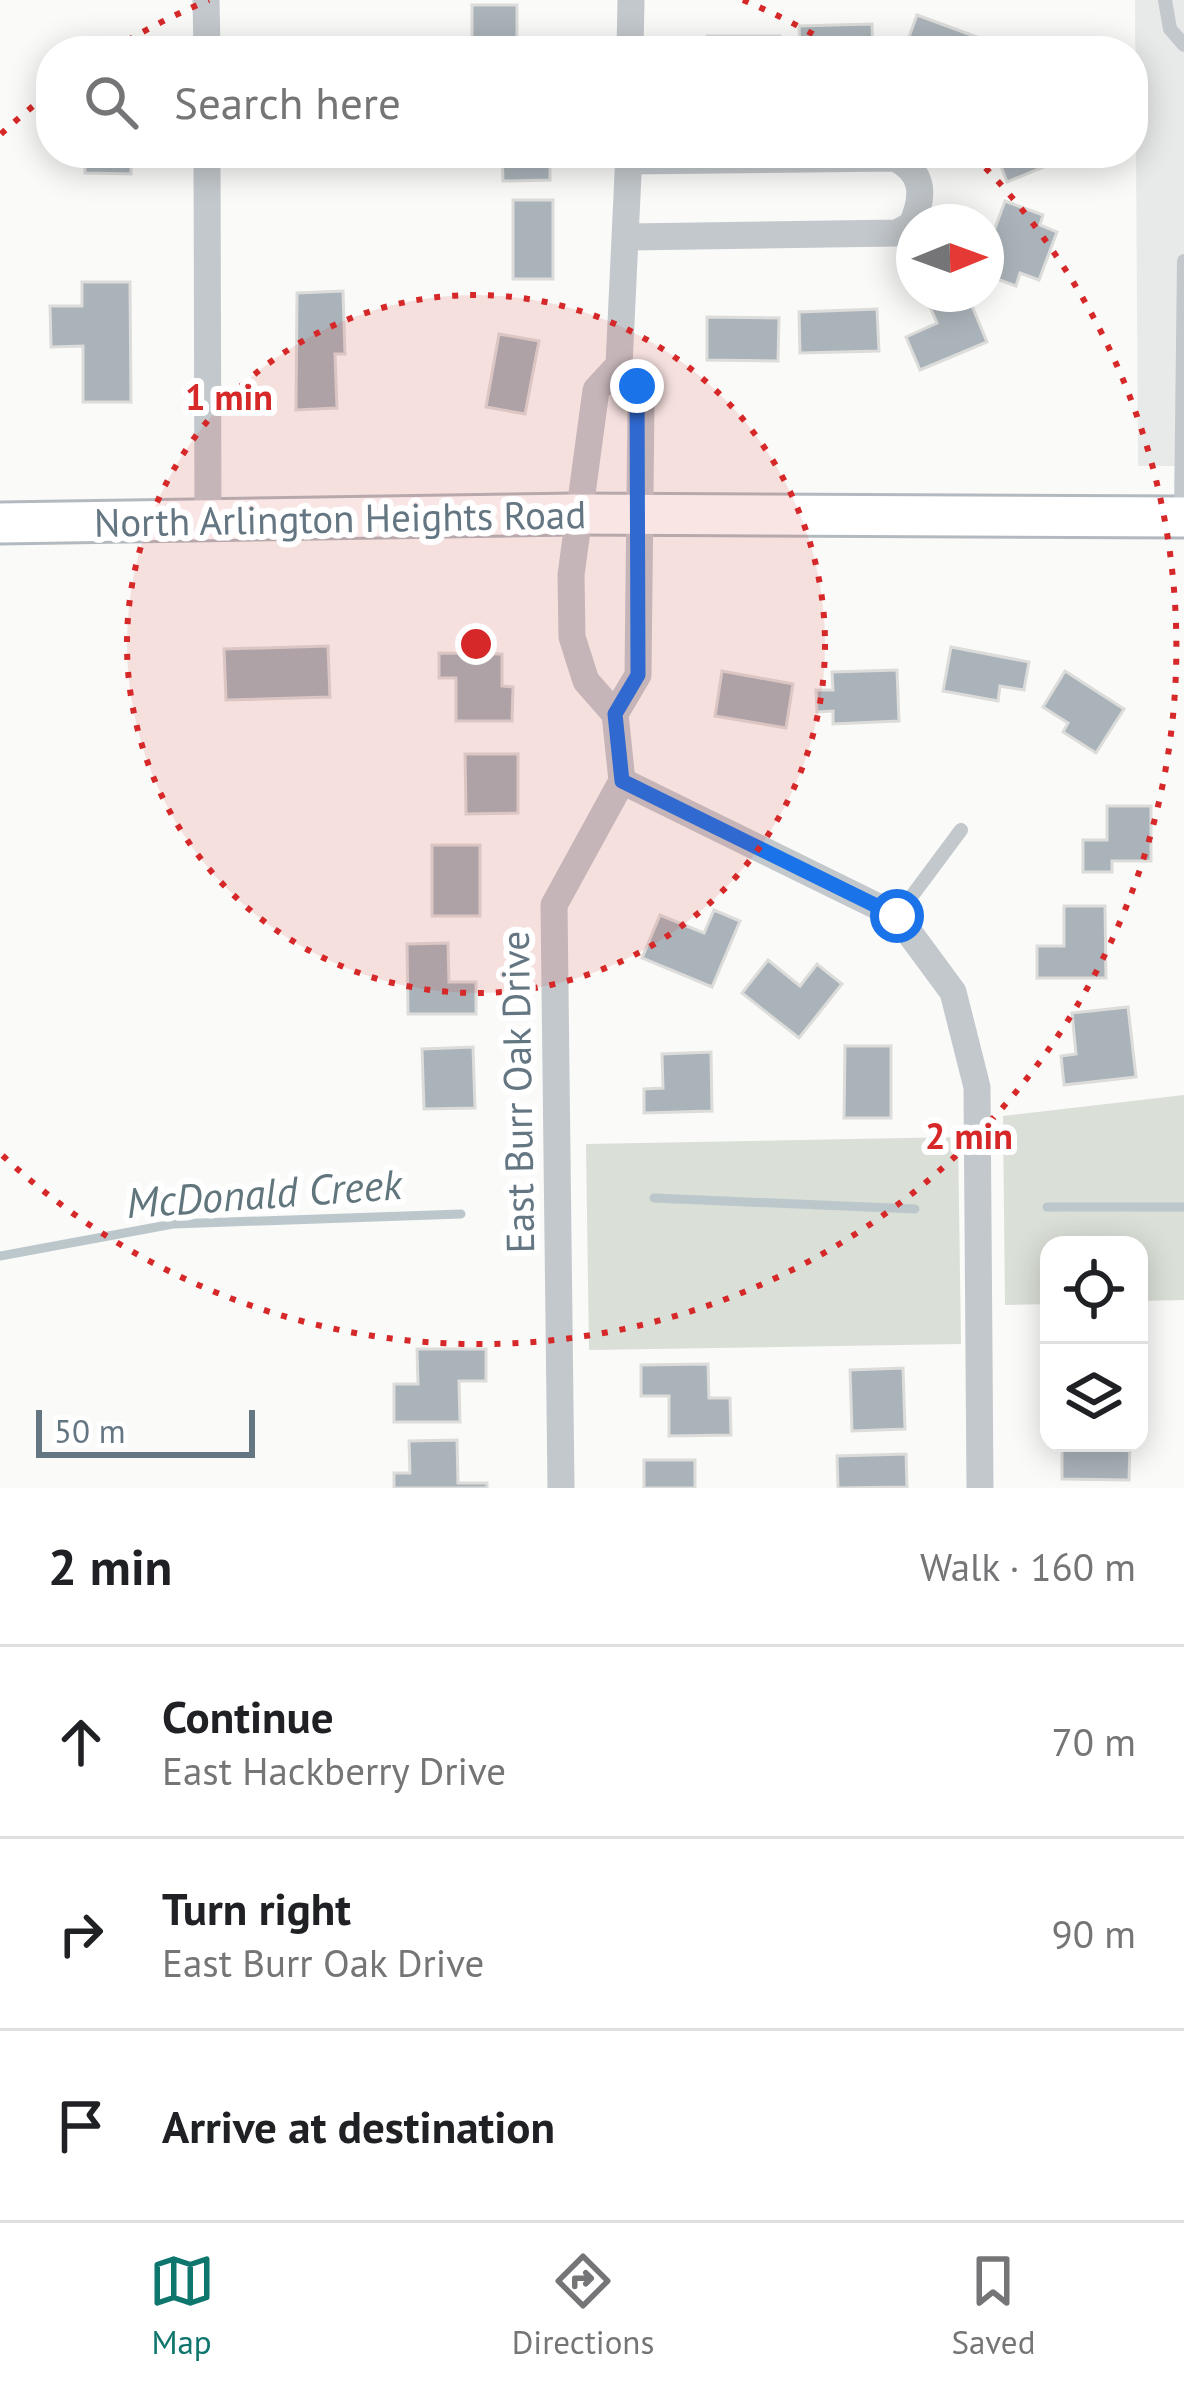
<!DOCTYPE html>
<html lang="en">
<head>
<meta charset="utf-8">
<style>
  body { margin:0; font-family:"PT Sans",sans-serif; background:#f6f6f6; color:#202124 }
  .controls { position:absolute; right:36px; bottom:36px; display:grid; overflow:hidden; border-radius:24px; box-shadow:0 6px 30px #0003 }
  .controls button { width:108px; height:108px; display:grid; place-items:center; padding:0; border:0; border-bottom:3px solid #e0e0e0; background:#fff; color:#202124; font:60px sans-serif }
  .compass { position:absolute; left:896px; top:204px; width:108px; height:108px; border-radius:50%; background:#fff; box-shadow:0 6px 30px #0003; rotate:89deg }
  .scale { position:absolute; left:36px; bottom:30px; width:219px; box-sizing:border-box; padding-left:12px; border:6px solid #657683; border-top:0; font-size:33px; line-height:42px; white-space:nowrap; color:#657683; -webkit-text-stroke:9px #fff; paint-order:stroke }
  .stop { position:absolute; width:36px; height:36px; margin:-27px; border:9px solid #1a73e8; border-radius:50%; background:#fff }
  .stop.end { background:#1a73e8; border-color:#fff; box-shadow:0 3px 12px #0008 }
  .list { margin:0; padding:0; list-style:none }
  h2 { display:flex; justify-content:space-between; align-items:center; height:156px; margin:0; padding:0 48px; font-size:51px }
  h2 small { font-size:39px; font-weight:400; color:#757577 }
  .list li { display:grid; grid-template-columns:78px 1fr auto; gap:36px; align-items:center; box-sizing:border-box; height:192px; padding:0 48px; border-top:3px solid #e0e0e0 }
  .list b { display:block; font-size:45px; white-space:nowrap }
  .list p { margin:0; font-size:39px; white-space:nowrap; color:#757577 }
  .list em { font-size:39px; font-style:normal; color:#757577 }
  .icon { flex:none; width:66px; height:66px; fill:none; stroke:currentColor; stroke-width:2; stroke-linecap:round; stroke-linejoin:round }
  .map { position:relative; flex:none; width:1184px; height:1488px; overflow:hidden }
  .search { position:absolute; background:#fff; box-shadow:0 6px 30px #0003; left:36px; right:36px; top:36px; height:132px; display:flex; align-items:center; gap:30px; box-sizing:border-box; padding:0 42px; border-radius:48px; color:#757577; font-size:45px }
  .sheet { height:732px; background:#fff }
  nav { display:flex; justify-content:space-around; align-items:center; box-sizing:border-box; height:168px; border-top:3px solid #e0e0e0; background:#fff; font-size:33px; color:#757577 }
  nav a { display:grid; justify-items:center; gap:6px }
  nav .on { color:#0f766e }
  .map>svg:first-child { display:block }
  .built { fill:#e8e9e9 }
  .green { fill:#dadfd7 }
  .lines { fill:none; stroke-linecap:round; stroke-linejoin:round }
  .stream { stroke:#bbc7cb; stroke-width:9 }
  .building { fill:#aab3b9; stroke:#dcdcda; stroke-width:3 }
  .secondary-casing { stroke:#b3babf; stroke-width:45 }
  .service { stroke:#c3c8cc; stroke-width:14 }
  .minor { stroke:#c3c8cc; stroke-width:27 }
  .secondary { stroke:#fff; stroke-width:39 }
  .route { stroke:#1a73e8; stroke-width:15 }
  .ring { fill:none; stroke:#d62828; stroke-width:6; stroke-dasharray:6 12 }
  .labels { text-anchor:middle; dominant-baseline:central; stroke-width:12; stroke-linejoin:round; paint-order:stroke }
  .street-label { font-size:39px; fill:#657683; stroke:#fff }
  .water-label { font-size:42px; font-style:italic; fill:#60757c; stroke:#fff }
  .centre { fill:#d62828; stroke:#fff; stroke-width:6 }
  .ring-label { font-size:36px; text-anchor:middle; font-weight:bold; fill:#d62828; stroke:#fff; stroke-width:12; stroke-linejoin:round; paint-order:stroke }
</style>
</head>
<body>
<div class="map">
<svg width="1184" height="1488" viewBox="0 0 1184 1488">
  <rect width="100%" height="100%" fill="#fafaf8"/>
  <path class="built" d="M1135,0H1184V466H1138Z"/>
  <g class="green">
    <path d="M1184,1095V1300L1139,1301V1245H1049V1304L1005,1305L1003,1116Z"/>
    <path d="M958,1137L961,1344L589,1350L586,1144Z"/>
  </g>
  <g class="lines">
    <g class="stream">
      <path d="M654,1198L915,1209"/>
      <path d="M1047,1207H1184"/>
      <path d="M0,1256L173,1224L461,1214"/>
    </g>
  </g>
  <g class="building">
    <path d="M472,5H517V47L548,51H472Z"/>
    <path d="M917,15L985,40L981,51L905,48Z"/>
    <path d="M872,24L873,51H800L799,26Z"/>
    <rect x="707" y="36" width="73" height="15"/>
    <path d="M85,153H131V174L85,173Z"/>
    <rect x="303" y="153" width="57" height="5"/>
    <path d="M502,153H550V180L503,181Z"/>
    <path d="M996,153H1040L1046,166L1007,182Z"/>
    <rect x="513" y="200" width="40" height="79"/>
    <path d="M1005,201L1043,215L1040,225L1057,232L1039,280L1020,273L1016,286L986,275V253Z"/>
    <path d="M82,282H130L131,402H83V346L51,347L50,306H82Z"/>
    <path d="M343,291L345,354H335L337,408L296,410L297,293Z"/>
    <path d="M946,294H967L987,342L920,370L906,337L937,323L928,302Z"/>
    <path d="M877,309L879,351L800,353L799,312Z"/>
    <path d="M707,317L779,318L778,361L707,360Z"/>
    <path d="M499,334L539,341L525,414L486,407Z"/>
    <path d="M328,646L330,697L226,700L224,649Z"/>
    <path d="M951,647L1029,662L1024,690L1000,686L998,701L943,691Z"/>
    <path d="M439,653L502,654V686L513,687L512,721H456V678H439Z"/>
    <path d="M897,670L899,721L833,724V711L817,712L816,690H833L832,672Z"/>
    <path d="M722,671L793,684L786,728L715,716Z"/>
    <path d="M1065,671L1124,709L1096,753L1063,732L1068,723L1043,707Z"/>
    <path d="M465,754H518V813L466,814Z"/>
    <path d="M1107,806H1151V861H1112V872H1083V840H1107Z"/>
    <rect x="432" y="845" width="48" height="71"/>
    <path d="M1064,906H1105L1106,978H1037V946H1064Z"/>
    <path d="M714,910L740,921L712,987L642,958L660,915L704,933Z"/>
    <path d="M448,943L449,982H476V1014H408L407,944Z"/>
    <path d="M768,960L800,986L817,964L842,984L799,1038L742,993Z"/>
    <path d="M1128,1007L1136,1077L1064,1085L1061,1056L1076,1054L1072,1013Z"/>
    <path d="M845,1046H891V1118H844Z"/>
    <path d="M473,1047L475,1108L424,1109L422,1049Z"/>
    <path d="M711,1052L712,1111L644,1113V1089L663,1088L662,1054Z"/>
    <path d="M417,1349H486V1381H459L460,1422H394V1384H418Z"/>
    <rect x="1139" y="1353" width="6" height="40"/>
    <path d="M708,1364L709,1398H730L731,1435L669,1436V1396H641V1365Z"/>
    <path d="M903,1368L905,1429L852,1431L850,1370Z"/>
    <path d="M457,1440L458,1483H487V1488H394V1473H410L409,1441Z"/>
    <path d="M1085,1443H1130L1129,1480L1062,1479V1450H1085Z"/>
    <path d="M906,1454L907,1487L838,1488L837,1456Z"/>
    <rect x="644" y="1460" width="51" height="28"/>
  </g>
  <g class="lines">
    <defs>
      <path id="secondary" d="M0,523L575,514L1184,517"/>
    </defs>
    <use href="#secondary" class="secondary-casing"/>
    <g class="service">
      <path d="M1165,0L1170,29L1184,45"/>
      <path d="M1181,512L1184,261"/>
      <path d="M897,916L961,830"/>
    </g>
    <g class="minor">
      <path d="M206,0L207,51"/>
      <path d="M630,51L631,0"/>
      <path d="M207,153L208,519"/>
      <path d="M628,237L897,233L912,225C924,196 925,173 895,158L629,161"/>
      <path d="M615,714L638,675L641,403L637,386L619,365"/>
      <path d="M622,781L897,916L953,992L977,1087L980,1488"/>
      <path d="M561,1488L554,905L622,781L615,714L586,681L572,637L571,575L596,390L619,365L629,153"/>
    </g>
    <use href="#secondary" class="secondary"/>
  </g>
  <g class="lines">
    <path class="route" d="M637,386L638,675L615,714L622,781L897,916"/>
  </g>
  <circle cx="476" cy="644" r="349" fill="#d62828" fill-opacity=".12"/>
  <g class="ring">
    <circle cx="476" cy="644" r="349"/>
    <path d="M1 134A697 697 0 0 1 47 95M112 50A697 697 0 0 1 209 0M743 0A697 697 0 0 1 840 50M973 155A697 697 0 0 1 1 1154"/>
  </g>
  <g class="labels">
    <g class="street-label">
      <text transform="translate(340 518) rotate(-1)">North Arlington Heights Road</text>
      <text transform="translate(517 1092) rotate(-91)">East Burr Oak Drive</text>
    </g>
    <g class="water-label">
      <text transform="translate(264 1193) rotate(-4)">McDonald Creek</text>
    </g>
  </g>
  <circle cx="476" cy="644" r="18" class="centre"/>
  <g class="ring-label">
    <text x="229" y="410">1 min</text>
    <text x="969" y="1149">2 min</text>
  </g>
</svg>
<div class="controls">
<button><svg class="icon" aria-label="locate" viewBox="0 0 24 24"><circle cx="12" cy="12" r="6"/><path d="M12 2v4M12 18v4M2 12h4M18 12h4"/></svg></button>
<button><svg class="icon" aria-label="layers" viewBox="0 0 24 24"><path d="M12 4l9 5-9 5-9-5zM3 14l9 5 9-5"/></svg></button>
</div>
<svg class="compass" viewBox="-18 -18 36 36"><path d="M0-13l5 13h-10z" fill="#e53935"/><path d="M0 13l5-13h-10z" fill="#757577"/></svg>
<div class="scale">50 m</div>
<div class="stop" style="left:897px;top:916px"></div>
<div class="stop end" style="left:637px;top:386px"></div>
<div class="search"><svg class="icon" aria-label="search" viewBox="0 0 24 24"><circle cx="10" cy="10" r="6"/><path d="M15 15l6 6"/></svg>Search here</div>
</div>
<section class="sheet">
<h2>2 min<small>Walk · 160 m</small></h2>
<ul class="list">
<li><svg class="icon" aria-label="ahead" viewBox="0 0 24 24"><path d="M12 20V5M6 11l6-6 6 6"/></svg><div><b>Continue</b><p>East Hackberry Drive</p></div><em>70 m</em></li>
<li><svg class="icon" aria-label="right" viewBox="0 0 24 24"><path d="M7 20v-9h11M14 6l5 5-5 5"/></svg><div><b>Turn right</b><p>East Burr Oak Drive</p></div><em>90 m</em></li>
<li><svg class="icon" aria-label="arrive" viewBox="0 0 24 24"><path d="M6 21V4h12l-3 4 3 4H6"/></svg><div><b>Arrive at destination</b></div></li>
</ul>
</section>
<nav>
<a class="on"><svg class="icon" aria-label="map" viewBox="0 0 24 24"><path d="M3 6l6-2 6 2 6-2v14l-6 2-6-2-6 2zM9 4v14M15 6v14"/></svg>Map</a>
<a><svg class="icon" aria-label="directions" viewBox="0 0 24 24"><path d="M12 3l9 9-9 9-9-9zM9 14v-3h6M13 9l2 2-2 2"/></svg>Directions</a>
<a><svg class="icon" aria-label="saved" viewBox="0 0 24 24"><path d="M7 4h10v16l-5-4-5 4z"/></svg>Saved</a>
</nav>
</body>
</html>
